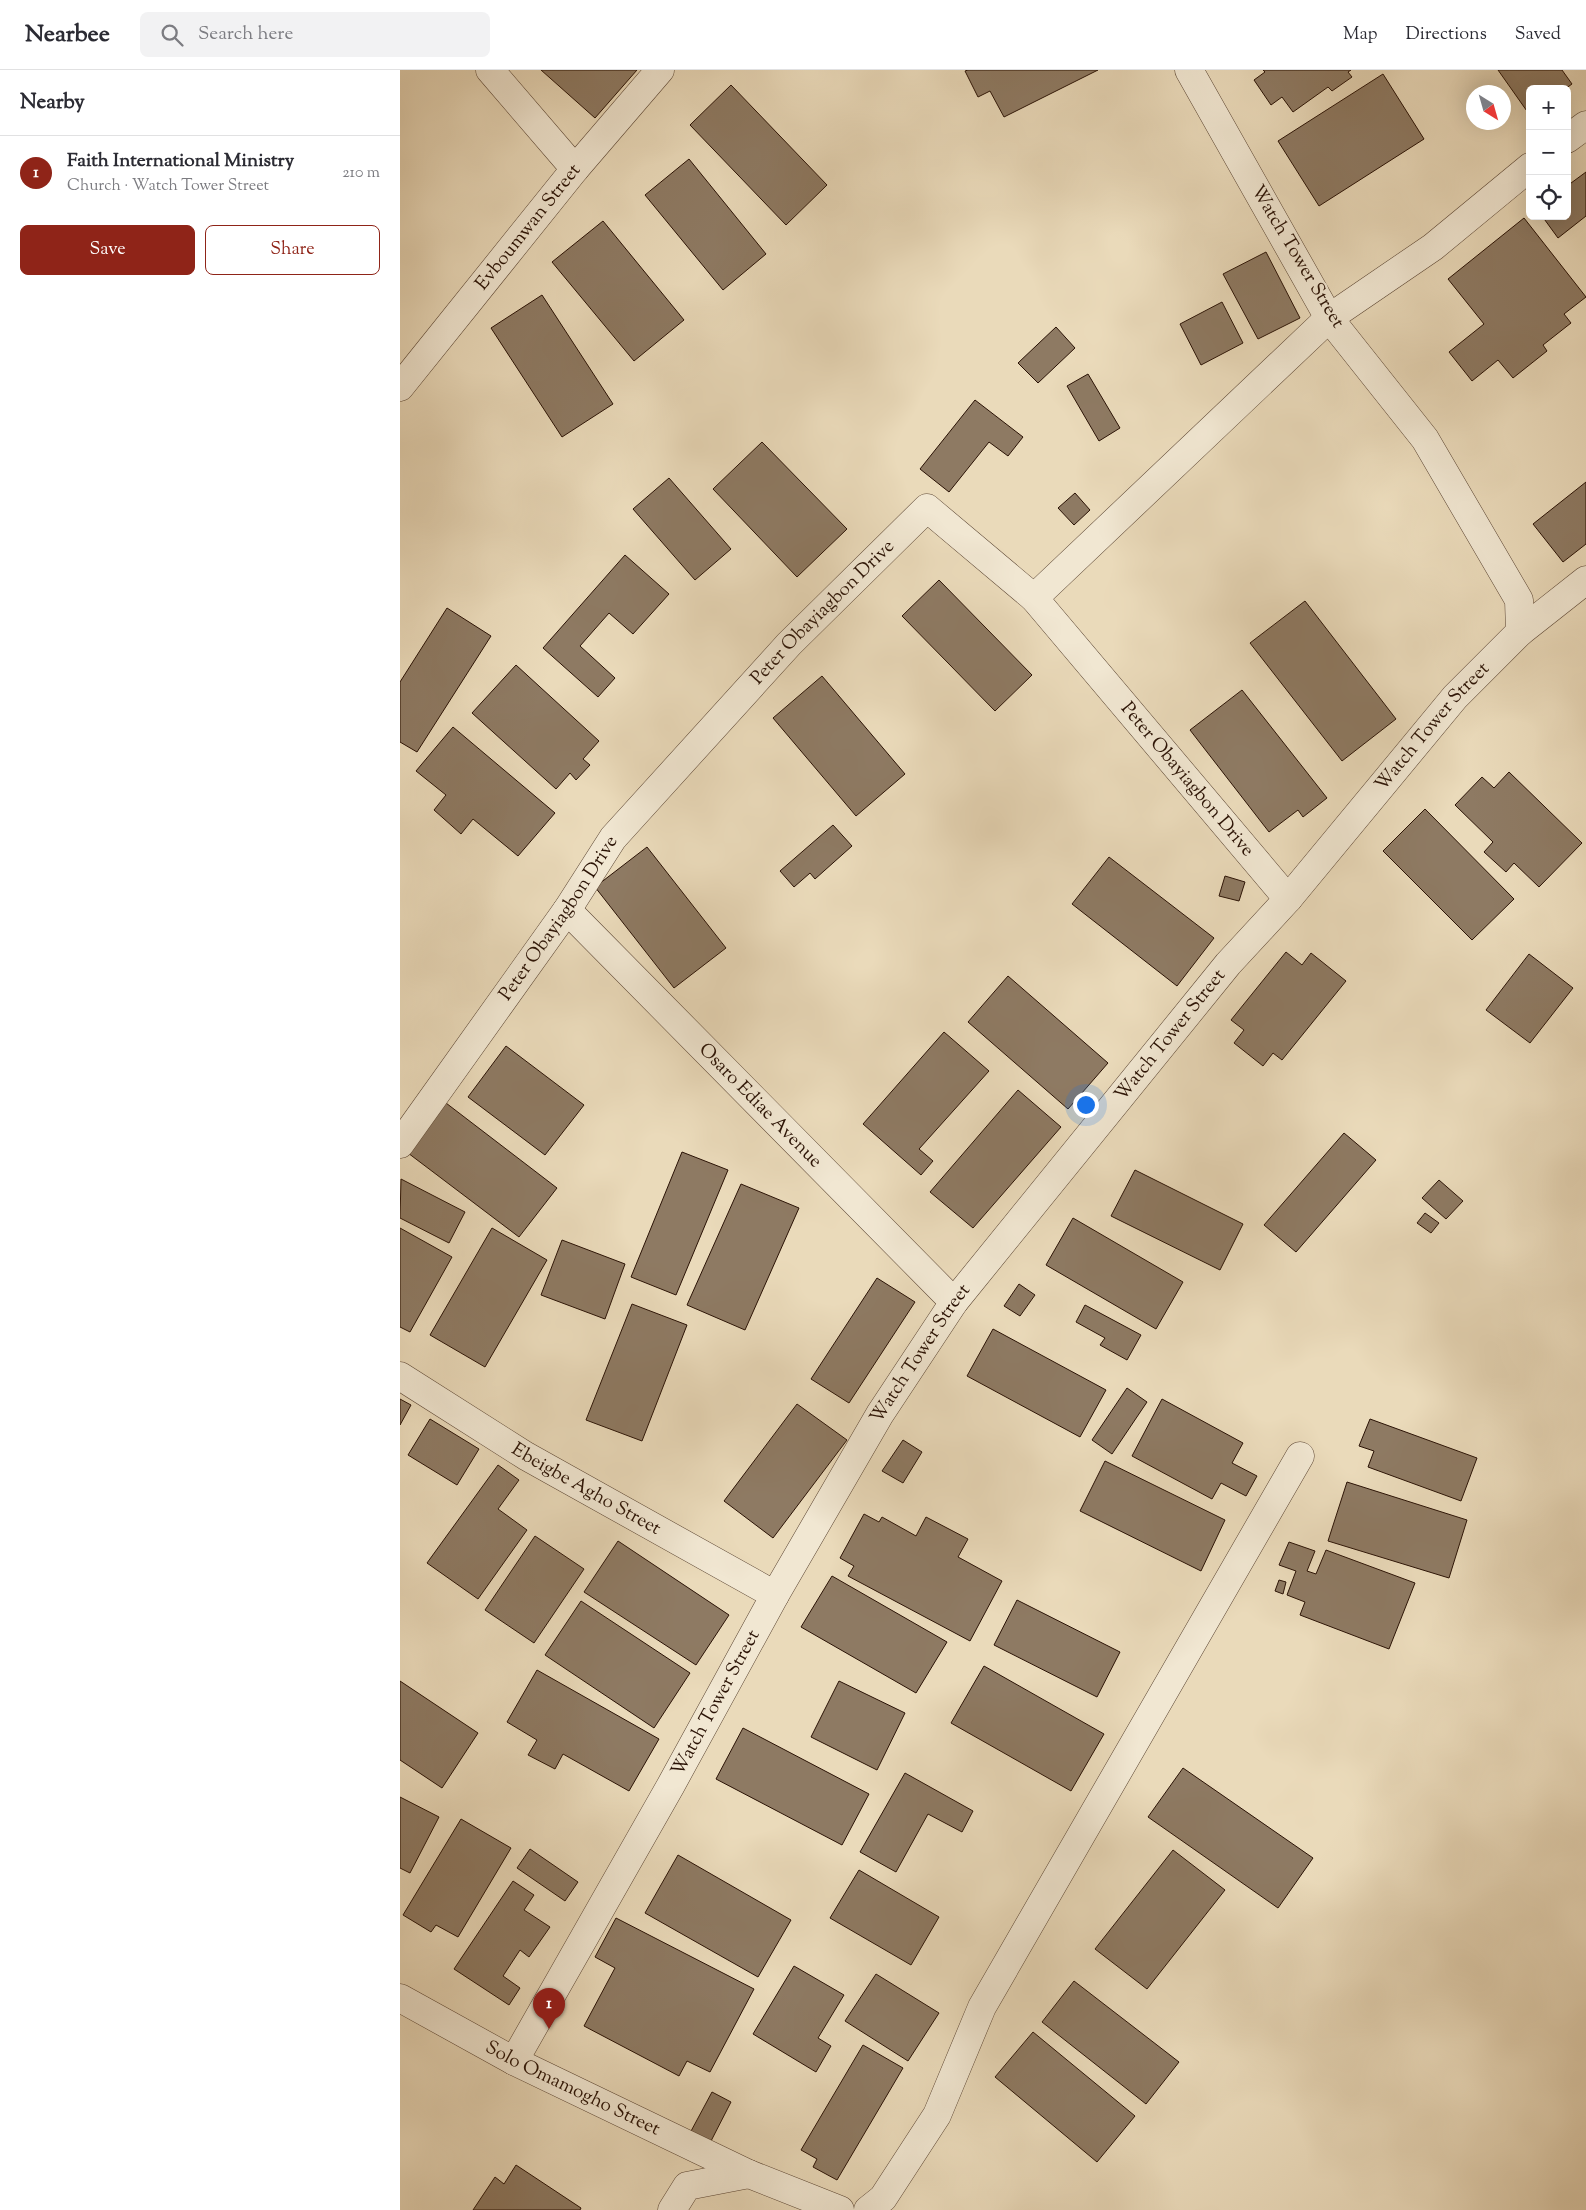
<!DOCTYPE html>
<html lang="en">
<head>
<meta charset="utf-8">
<style>
  body { margin:0; font-family:"Sorts Mill Goudy",serif; background:#f2f2f3; color:#2b2b33 }
  .controls { position:absolute; right:15px; top:15px; display:grid; overflow:hidden; border-radius:8px; box-shadow:0 5px 20px #0002 }
  .controls button { width:45px; height:45px; display:grid; place-items:center; padding:0; border:0; border-bottom:1px solid #e1e1e2; background:#fff; color:#2b2b33; font:25px sans-serif }
  .compass { position:absolute; left:1066px; top:15px; width:45px; height:45px; border-radius:50%; background:#fff; box-shadow:0 5px 20px #0002; rotate:143deg }
  .you { position:absolute; left:685px; top:1034px; width:18px; height:18px; margin:-12px; border:4px solid #fff; border-radius:50%; background:#1a73e8; box-shadow:0 0 0 8px #1a73e833 }
  .badge { display:grid; place-items:center; width:32px; height:32px; border-radius:50%; background:#8f2418; color:#fff; font-size:16px; font-weight:700 }
  .pin { position:absolute; translate:-50% -41px; filter:drop-shadow(0 1px 2px #0008) }
  .pin::after { content:''; position:absolute; top:26px; width:18px; height:15px; background:inherit; clip-path:polygon(0 0,100% 0,50% 100%) }
  .list { margin:0; padding:0; list-style:none }
  h2 { display:flex; justify-content:space-between; align-items:center; height:65px; margin:0; padding:0 20px; font-size:21px }
  h2 small { font-size:16px; font-weight:400; color:#7c7c81 }
  .list li { display:grid; grid-template-columns:32px 1fr auto; gap:15px; align-items:center; box-sizing:border-box; height:75px; padding:0 20px; border-top:1px solid #e1e1e2 }
  .list b { display:block; font-size:19px; white-space:nowrap }
  .list p { margin:0; font-size:16px; white-space:nowrap; color:#7c7c81 }
  .list em { font-size:16px; font-style:normal; color:#7c7c81 }
  .actions { display:flex; gap:10px; padding:15px 20px }
  .actions a { flex:1; padding:11px 0; border:1px solid #8f2418; border-radius:8px; text-align:center; font-size:18px; color:#8f2418 }
  .actions .main { background:#8f2418; color:#fff }
  .icon { flex:none; width:28px; height:28px; fill:none; stroke:currentColor; stroke-width:2; stroke-linecap:round; stroke-linejoin:round }
  .map { position:relative; flex:none; width:1186px; height:2140px; overflow:hidden }
  header { display:flex; align-items:center; gap:30px; box-sizing:border-box; height:70px; padding:0 25px; background:#fff; border-bottom:1px solid #e1e1e2 }
  header strong { font-size:24px }
  nav { display:flex; gap:28px; margin-inline-start:auto; font-size:18px }
  .search { width:350px; height:45px; background:#f2f2f3; display:flex; align-items:center; gap:12px; box-sizing:border-box; padding:0 18px; border-radius:8px; color:#7c7c81; font-size:19px }
  main { display:flex }
  aside { flex:1; background:#fff }
  .map>svg:first-child { display:block }
  .building { fill:#8e7a63; stroke:#2a1205 }
  .lines { fill:none; stroke-linecap:round; stroke-linejoin:round }
  .minor-casing { stroke:#5a4432; stroke-width:29 }
  .minor { stroke:#f1e7d2; stroke-width:28 }
  .labels { text-anchor:middle; dominant-baseline:central; stroke-width:4.5; stroke-linejoin:round; paint-order:stroke }
  .street-label { font-size:19px; fill:#2a1205; stroke:#f1e7d2 }
</style>
</head>
<body>
<header>
<strong>Nearbee</strong>
<div class="search"><svg class="icon" aria-label="search" viewBox="0 0 24 24"><circle cx="10" cy="10" r="6"/><path d="M15 15l6 6"/></svg>Search here</div>
<nav><a>Map</a><a>Directions</a><a>Saved</a></nav>
</header>
<main>
<aside>
<h2>Nearby<small></small></h2>
<ul class="list">
<li><span class="badge">1</span><div><b>Faith International Ministry</b><p>Church · Watch Tower Street</p></div><em>210 m</em></li>
</ul>
<div class="actions"><a class="main">Save</a><a>Share</a></div>
</aside>
<div class="map">
<svg width="1186" height="2140" viewBox="0 0 1186 2140">
  <rect width="100%" height="100%" fill="#eadaba"/>
  <filter id="stains"><feTurbulence type="fractalNoise" baseFrequency=".004" numOctaves="4"/><feColorMatrix values="0 0 0 0 .2 0 0 0 0 .09 0 0 0 0 .02 0 0 0 .5 -.17"/></filter>
  <radialGradient id="worn" r=".72"><stop offset=".6" stop-color="#630" stop-opacity="0"/><stop offset="1" stop-color="#630" stop-opacity=".3"/></radialGradient>
  <g class="building">
    <path d="M141,0H237L195,48Z"/>
    <path d="M568,0H698L604,47L590,21L578,27L565,1Z"/>
    <path d="M863,0H951L948,2L952,7L932,21L928,17L893,42L882,27L871,35L854,10L865,2Z"/>
    <path d="M1098,0H1162L1172,14L1165,19H1130L1129,44Z"/>
    <path d="M983,4L1024,69L919,136L878,71Z"/>
    <path d="M331,15L427,115L386,155L290,55Z"/>
    <path d="M289,89L366,184L323,220L245,125Z"/>
    <path d="M1186,102V146L1158,168L1142,146H1167V116Z"/>
    <path d="M1124,148L1186,227L1164,244L1171,253L1143,275L1147,281L1113,308L1098,290L1072,311L1049,282L1084,254L1048,209Z"/>
    <path d="M203,151L284,250L234,291L152,192Z"/>
    <path d="M866,182L900,248L858,269L823,204Z"/>
    <path d="M142,225L213,334L162,367L91,258Z"/>
    <path d="M822,232L843,273L801,295L780,254Z"/>
    <path d="M656,257L675,278L638,313L618,293Z"/>
    <path d="M688,304L720,358L699,371L667,316Z"/>
    <path d="M575,330L623,367L608,386L589,372L549,422L520,399Z"/>
    <path d="M362,372L447,459L397,507L313,419Z"/>
    <path d="M269,408L331,479L295,510L233,439Z"/>
    <path d="M1186,412V474L1163,492L1133,454Z"/>
    <path d="M675,423L690,440L674,455L658,438Z"/>
    <path d="M225,485L269,524L233,564L209,543L180,576L215,608L198,627L143,578Z"/>
    <path d="M539,510L632,605L595,641L502,546Z"/>
    <path d="M905,531L996,649L942,691L850,573Z"/>
    <path d="M47,538L91,566L17,682L0,672V612Z"/>
    <path d="M116,595L199,671L183,689L190,695L176,710L170,703L156,719L72,643Z"/>
    <path d="M422,606L505,704L456,746L373,648Z"/>
    <path d="M842,620L927,728L903,747L898,740L869,762L790,660Z"/>
    <path d="M53,657L155,743L118,786L73,749L61,764L34,740L46,725L16,701Z"/>
    <path d="M1109,702L1182,773L1139,817L1114,793L1106,802L1084,782L1093,772L1055,735L1082,707L1094,718Z"/>
    <path d="M1025,739L1114,829L1072,870L983,781Z"/>
    <path d="M433,755L452,776L415,809L410,803L394,817L380,801Z"/>
    <path d="M247,777L326,878L274,918L195,817Z"/>
    <path d="M709,787L814,868L777,916L672,834Z"/>
    <path d="M825,806L845,812L839,831L819,826Z"/>
    <path d="M886,882L902,895L911,883L946,911L882,990L873,983L863,996L834,973L844,960L831,950Z"/>
    <path d="M1129,884L1173,918L1130,973L1086,940Z"/>
    <path d="M608,906L708,993L668,1039L568,952Z"/>
    <path d="M544,962L589,1001L519,1079L533,1091L521,1105L463,1054Z"/>
    <path d="M106,976L184,1035L145,1085L68,1027Z"/>
    <path d="M618,1020L661,1057L573,1158L530,1122Z"/>
    <path d="M46,1033L157,1118L119,1167L8,1083Z"/>
    <path d="M944,1063L976,1090L896,1182L864,1155Z"/>
    <path d="M282,1082L328,1100L276,1225L231,1207Z"/>
    <path d="M735,1100L843,1154L820,1200L711,1146Z"/>
    <path d="M1,1109L65,1142L49,1173L0,1148Z"/>
    <path d="M1039,1110L1063,1131L1046,1149L1022,1128Z"/>
    <path d="M341,1114L399,1138L345,1260L287,1235Z"/>
    <path d="M1025,1143L1039,1153L1031,1163L1017,1153Z"/>
    <path d="M673,1148L783,1212L756,1259L646,1195Z"/>
    <path d="M0,1158L52,1187L10,1262L0,1257Z"/>
    <path d="M92,1158L147,1190L85,1297L30,1265Z"/>
    <path d="M162,1170L225,1194L205,1249L141,1225Z"/>
    <path d="M477,1208L515,1232L449,1333L411,1309Z"/>
    <path d="M619,1214L635,1225L620,1246L604,1236Z"/>
    <path d="M232,1234L287,1255L242,1371L186,1350Z"/>
    <path d="M685,1235L741,1265L727,1290L700,1275L705,1268L676,1252Z"/>
    <path d="M593,1259L706,1320L680,1367L567,1306Z"/>
    <path d="M727,1318L747,1332L712,1384L692,1370Z"/>
    <path d="M0,1329L11,1335L0,1355Z"/>
    <path d="M762,1329L843,1373L832,1393L857,1406L846,1426L821,1413L812,1429L732,1386Z"/>
    <path d="M397,1334L447,1370L373,1468L324,1431Z"/>
    <path d="M30,1349L79,1379L57,1415L8,1385Z"/>
    <path d="M970,1349L1077,1388L1061,1431L968,1397L974,1381L959,1376Z"/>
    <path d="M503,1370L522,1382L503,1413L482,1401Z"/>
    <path d="M705,1391L825,1450L801,1501L680,1441Z"/>
    <path d="M98,1395L119,1410L98,1439L127,1460L78,1529L27,1493Z"/>
    <path d="M947,1412L1067,1450L1049,1508L928,1471Z"/>
    <path d="M464,1444L479,1452L482,1447L516,1466L526,1447L568,1469L558,1487L602,1511L570,1571L448,1506L454,1496L440,1488Z"/>
    <path d="M135,1466L184,1499L134,1573L85,1540Z"/>
    <path d="M218,1471L329,1545L296,1595L184,1522Z"/>
    <path d="M889,1472L915,1481L907,1501L916,1504L926,1480L1015,1513L989,1579L900,1545L905,1532L887,1525L896,1501L879,1495Z"/>
    <path d="M432,1506L547,1572L516,1623L401,1557Z"/>
    <path d="M879,1510L886,1512L883,1524L875,1521Z"/>
    <path d="M617,1530L720,1582L697,1627L594,1575Z"/>
    <path d="M181,1531L290,1603L254,1658L145,1585Z"/>
    <path d="M584,1596L704,1664L671,1721L551,1653Z"/>
    <path d="M137,1600L259,1669L229,1721L163,1684L155,1699L128,1685L137,1670L107,1652Z"/>
    <path d="M0,1611L78,1663L42,1718L0,1690Z"/>
    <path d="M439,1611L505,1643L477,1700L411,1667Z"/>
    <path d="M343,1658L469,1724L442,1775L316,1709Z"/>
    <path d="M783,1698L913,1788L878,1838L748,1747Z"/>
    <path d="M505,1703L573,1741L562,1762L528,1744L496,1802L460,1782Z"/>
    <path d="M0,1727L39,1747L10,1803L0,1798Z"/>
    <path d="M61,1749L111,1778L58,1867L36,1855L31,1862L3,1845Z"/>
    <path d="M130,1779L178,1812L165,1831L117,1798Z"/>
    <path d="M773,1780L825,1820L747,1919L695,1879Z"/>
    <path d="M278,1785L391,1850L358,1907L245,1843Z"/>
    <path d="M459,1800L539,1847L511,1895L430,1848Z"/>
    <path d="M113,1811L134,1825L124,1840L150,1857L129,1887L120,1880L103,1906L120,1918L109,1935L54,1899Z"/>
    <path d="M216,1848L354,1919L310,2002L287,1991L279,2006L184,1956L215,1898L195,1887Z"/>
    <path d="M394,1896L444,1925L418,1968L431,1976L416,2002L353,1964Z"/>
    <path d="M476,1904L539,1943L508,1991L445,1951Z"/>
    <path d="M674,1911L779,1992L746,2034L642,1952Z"/>
    <path d="M633,1962L735,2046L697,2092L595,2007Z"/>
    <path d="M463,1975L503,1998L437,2110L413,2097L417,2089L401,2080Z"/>
    <path d="M312,2022L331,2032L310,2073L290,2063Z"/>
    <path d="M116,2095L181,2138L180,2140H73L95,2107L104,2114Z"/>
  </g>
  <g class="lines">
    <defs>
      <g id="minor">
        <path d="M90,0L175,99"/>
        <path d="M1167,69L1186,55"/>
        <path id="s1" d="M0,317L175,99L260,0"/>
        <path d="M634,528L929,248L1033,177L1130,97"/>
        <path d="M1120,562L1186,510"/>
        <path id="s2" d="M167,840L554,1232"/>
        <path id="s3" d="M0,1074L167,840L213,768L389,574L527,438L634,528L888,829"/>
        <path id="s4" d="M0,1306L126,1386L375,1525"/>
        <path id="s5" d="M0,1928L114,1991L349,2104"/>
        <path id="s6" d="M114,1991L271,1715L375,1525L480,1344L554,1232L828,894L888,829L1055,627L1120,562L1119,530L1025,369L929,248L789,0"/>
        <path d="M272,2140L287,2116L349,2104L440,2140"/>
        <path d="M468,2140L483,2128L537,2045L582,1937L900,1386"/>
      </g>
    </defs>
    <use href="#minor" class="minor-casing"/>
    <use href="#minor" class="minor"/>
  </g>
  <g class="labels">
    <g class="street-label">
      <text stroke="none"><textPath href="#s1" startOffset="205">Evboumwan Street</textPath></text>
      <text transform="translate(897 187) rotate(59)">Watch Tower Street</text>
      <text stroke="none"><textPath href="#s3" startOffset="681">Peter Obayiagbon Drive</textPath></text>
      <text stroke="none"><textPath href="#s6" startOffset="1626">Watch Tower Street</textPath></text>
      <text stroke="none"><textPath href="#s3" startOffset="1206">Peter Obayiagbon Drive</textPath></text>
      <text stroke="none"><textPath href="#s3" startOffset="276">Peter Obayiagbon Drive</textPath></text>
      <text stroke="none"><textPath href="#s6" startOffset="1221">Watch Tower Street</textPath></text>
      <text stroke="none"><textPath href="#s2" startOffset="275">Osaro Ediae Avenue</textPath></text>
      <text stroke="none"><textPath href="#s6" startOffset="816">Watch Tower Street</textPath></text>
      <text stroke="none"><textPath href="#s4" startOffset="218">Ebeigbe Agho Street</textPath></text>
      <text stroke="none"><textPath href="#s6" startOffset="411">Watch Tower Street</textPath></text>
      <text stroke="none"><textPath href="#s5" startOffset="195">Solo Omamogho Street</textPath></text>
    </g>
  </g>
  <rect width="100%" height="100%" filter="url(#stains)"/>
  <rect width="100%" height="100%" fill="url(#worn)"/>
</svg>
<div class="controls">
<button>+</button>
<button>−</button>
<button><svg class="icon" aria-label="locate" viewBox="0 0 24 24"><circle cx="12" cy="12" r="6"/><path d="M12 2v4M12 18v4M2 12h4M18 12h4"/></svg></button>
</div>
<svg class="compass" viewBox="-18 -18 36 36"><path d="M0-13l5 13h-10z" fill="#e53935"/><path d="M0 13l5-13h-10z" fill="#7c7c81"/></svg>
<div class="you"></div>
<div class="pin badge" style="left:149px;top:1959px">1</div>
</div>
</main>
</body>
</html>
